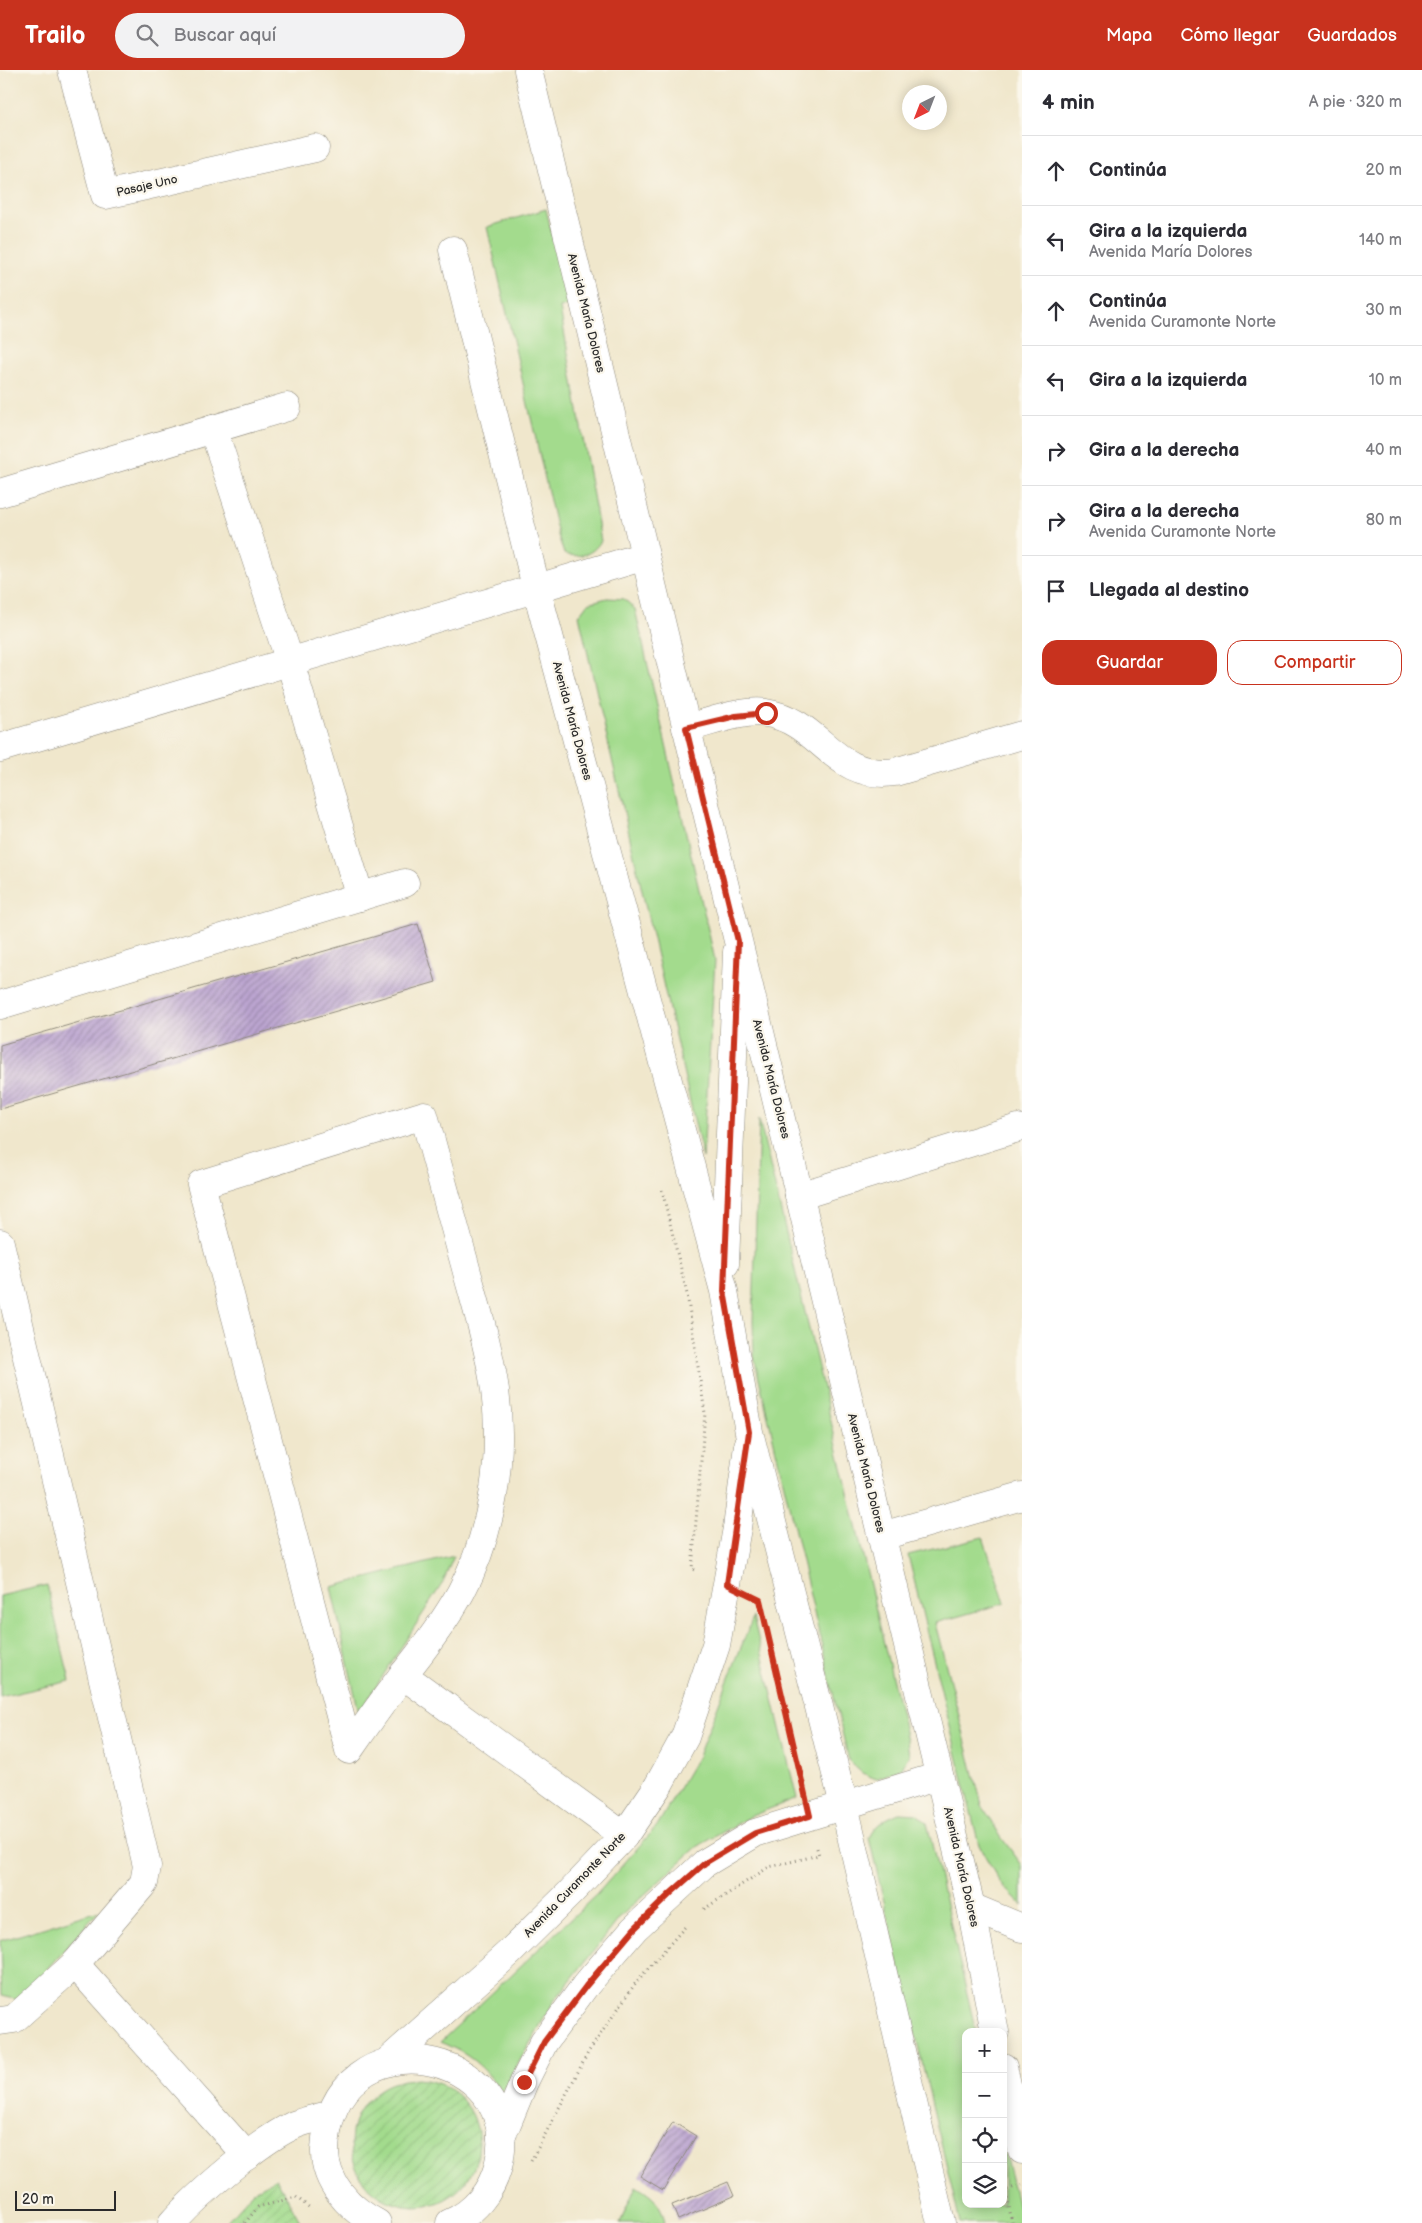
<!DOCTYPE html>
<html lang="es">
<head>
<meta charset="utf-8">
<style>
  body { margin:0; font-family:"Balsamiq Sans",sans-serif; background:#f2f2f3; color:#2b2b33 }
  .controls { position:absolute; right:15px; bottom:15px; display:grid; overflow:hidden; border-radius:10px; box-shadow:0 2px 12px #0003 }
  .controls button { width:45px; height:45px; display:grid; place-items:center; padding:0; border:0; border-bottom:1px solid #e1e1e2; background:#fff; color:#2b2b33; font:25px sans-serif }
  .compass { position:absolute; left:902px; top:15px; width:45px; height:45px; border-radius:50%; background:#fff; box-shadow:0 2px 12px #0003; rotate:222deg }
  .scale { position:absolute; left:15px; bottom:12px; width:101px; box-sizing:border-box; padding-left:5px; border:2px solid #2b2b2b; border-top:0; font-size:14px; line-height:18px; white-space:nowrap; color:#2b2b2b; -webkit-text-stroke:4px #fbf7ec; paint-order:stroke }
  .stop { position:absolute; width:15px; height:15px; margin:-11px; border:4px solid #c8321e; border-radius:50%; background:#fff }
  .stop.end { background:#c8321e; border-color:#fff; box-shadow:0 1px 5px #0008 }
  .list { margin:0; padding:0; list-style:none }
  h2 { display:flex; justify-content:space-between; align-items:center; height:65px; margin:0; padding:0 20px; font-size:21px }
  h2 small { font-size:16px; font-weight:400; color:#7c7c81 }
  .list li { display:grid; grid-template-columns:32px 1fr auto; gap:15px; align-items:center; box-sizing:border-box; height:70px; padding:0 20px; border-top:1px solid #e1e1e2 }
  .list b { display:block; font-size:19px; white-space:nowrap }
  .list p { margin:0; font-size:16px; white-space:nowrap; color:#7c7c81 }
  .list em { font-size:16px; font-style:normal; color:#7c7c81 }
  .actions { display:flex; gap:10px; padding:15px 20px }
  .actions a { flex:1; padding:11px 0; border:1px solid #c8321e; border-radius:15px; text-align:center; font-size:18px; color:#c8321e }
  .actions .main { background:#c8321e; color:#fff }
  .icon { flex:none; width:28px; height:28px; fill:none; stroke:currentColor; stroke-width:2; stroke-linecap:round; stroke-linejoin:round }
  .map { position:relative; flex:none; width:1022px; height:2153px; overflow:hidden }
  header { display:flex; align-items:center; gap:30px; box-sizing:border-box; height:70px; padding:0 25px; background:#c8321e; color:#fff }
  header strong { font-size:24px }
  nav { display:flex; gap:28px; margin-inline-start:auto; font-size:18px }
  .search { width:350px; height:45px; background:#f2f2f3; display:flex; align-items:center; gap:12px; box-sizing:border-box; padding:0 18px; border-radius:28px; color:#7c7c81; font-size:19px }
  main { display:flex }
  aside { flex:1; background:#fff }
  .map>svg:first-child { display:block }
  .grass { fill:#a3db8d; stroke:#67835c }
  .garden { fill:url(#garden-furrows); stroke:#67835c }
  .building { fill:url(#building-hatch) }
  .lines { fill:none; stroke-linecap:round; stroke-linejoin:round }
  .minor-casing { stroke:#8e897c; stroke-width:29 }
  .major-casing { stroke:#8e897c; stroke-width:29 }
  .path { stroke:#8e897c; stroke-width:3; stroke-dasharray:1 4; stroke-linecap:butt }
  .minor { stroke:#fff; stroke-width:28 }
  .major { stroke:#fff; stroke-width:28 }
  .route { stroke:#c8321e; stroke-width:6 }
  .labels { text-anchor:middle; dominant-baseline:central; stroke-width:4.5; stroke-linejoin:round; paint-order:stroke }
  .street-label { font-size:12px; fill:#2b2b2b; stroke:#fbf7ec }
</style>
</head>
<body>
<header>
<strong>Trailo</strong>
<div class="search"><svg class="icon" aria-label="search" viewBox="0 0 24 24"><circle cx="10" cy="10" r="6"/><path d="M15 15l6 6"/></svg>Buscar aquí</div>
<nav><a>Mapa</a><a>Cómo llegar</a><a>Guardados</a></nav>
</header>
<main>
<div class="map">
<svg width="1022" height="2153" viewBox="0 0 1022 2153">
  <defs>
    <pattern id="garden-furrows" width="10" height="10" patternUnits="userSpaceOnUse" patternTransform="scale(1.25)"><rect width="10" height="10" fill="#a3db8d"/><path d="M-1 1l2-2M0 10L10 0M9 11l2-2" fill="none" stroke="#8cbc7a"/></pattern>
    <pattern id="building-hatch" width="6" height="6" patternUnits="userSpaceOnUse" patternTransform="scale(1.25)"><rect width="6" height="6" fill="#bba4d0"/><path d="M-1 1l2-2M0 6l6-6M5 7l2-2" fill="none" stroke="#9886a9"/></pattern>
  </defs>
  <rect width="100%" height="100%" fill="#fbf7ec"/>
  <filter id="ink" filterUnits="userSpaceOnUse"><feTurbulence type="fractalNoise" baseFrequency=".02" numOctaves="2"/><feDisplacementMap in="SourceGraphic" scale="10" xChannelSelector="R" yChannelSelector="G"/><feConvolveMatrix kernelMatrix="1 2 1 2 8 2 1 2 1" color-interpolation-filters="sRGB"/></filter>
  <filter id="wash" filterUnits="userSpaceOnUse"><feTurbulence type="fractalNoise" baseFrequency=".0096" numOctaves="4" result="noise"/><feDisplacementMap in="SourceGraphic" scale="20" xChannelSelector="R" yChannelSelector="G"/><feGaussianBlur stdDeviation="1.12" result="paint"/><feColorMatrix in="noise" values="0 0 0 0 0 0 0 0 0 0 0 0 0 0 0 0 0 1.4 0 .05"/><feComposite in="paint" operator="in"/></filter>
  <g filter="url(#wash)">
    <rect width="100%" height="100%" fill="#f0e7cc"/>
    <g class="grass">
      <path d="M546,139L569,235L560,238L601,471C592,485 581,488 564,484L558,465L487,157Z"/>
      <path d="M607,528L624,529L635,539L715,890L703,1088L579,545L588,533Z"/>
      <path d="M759,1049L907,1670L909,1685L901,1699L876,1709L862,1703L849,1691L754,1287L753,1251Z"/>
      <path d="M983,1467L1005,1533L935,1553L982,1735L1001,1767L1022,1795V1835L999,1811L979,1775L908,1485Z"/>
      <path d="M454,1486L442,1514L359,1643L331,1517Z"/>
      <path d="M47,1515L70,1611L0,1627V1526Z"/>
      <path d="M753,1547L797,1728L749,1747L697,1777L623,1844L554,1931L502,2022C482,1995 471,1985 440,1972L597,1824L657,1756L698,1686Z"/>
      <path d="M899,1743L917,1744L927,1753L976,1962H966V2134H1003V2076L1022,2153H960L869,1768C876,1753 885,1749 899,1743Z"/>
      <path d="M99,1841L19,1930L2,1926L0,1871Z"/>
      <path d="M636,2116C652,2126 662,2133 665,2153H620Z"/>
    </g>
    <g class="garden">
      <circle cx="415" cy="2073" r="64"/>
      <path d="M276,2108L301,2153H225L254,2121Z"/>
    </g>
    <g id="blocks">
      <g class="building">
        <path d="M418,854L436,912L0,1039V975Z"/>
        <path d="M673,2052L696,2066L663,2120L640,2106Z"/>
        <path d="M728,2112L734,2126L678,2150L672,2135Z"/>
      </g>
    </g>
  </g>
  <g filter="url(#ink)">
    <use href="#blocks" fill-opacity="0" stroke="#8e897c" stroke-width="1"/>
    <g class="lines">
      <defs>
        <g id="minor">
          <path d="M72,0L105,125L315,78"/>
          <path d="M453,180L536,517L724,1221L749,1362L844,1735L941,2153"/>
          <path d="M213,359L290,592L360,827"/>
          <path d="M0,423L287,337"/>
          <path d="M686,658C708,653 744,639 766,643C821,651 833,711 895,702L1022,665"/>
          <path d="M0,678L645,486"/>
          <path d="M0,935L405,813"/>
          <path d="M424,1045C438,1095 451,1145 465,1195C476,1236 489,1277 495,1320C504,1387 493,1462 461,1522C444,1553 424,1579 402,1606C384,1630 366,1655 349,1680L201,1114Z"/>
          <path d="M799,1126L1018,1058"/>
          <path d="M0,1173L147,1796L144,1813L75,1894L14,1949L0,1951"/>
          <path d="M725,1194L737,882"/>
          <path d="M882,1466L1022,1426"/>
          <path d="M403,1605L624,1766"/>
          <path d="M971,1837L1022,1858"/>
          <path d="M75,1894L247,2086"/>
          <path d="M387,1992L510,1882L570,1823L624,1766L658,1716L685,1667L716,1575L737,1458L748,1376"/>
          <path d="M501,2068L524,2012L544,1972L585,1916L634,1859L705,1793L755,1763L939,1706"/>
          <path d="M172,2153C198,2124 259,2071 294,2055C306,2050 319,2048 331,2044"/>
          <path d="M377,2153C350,2140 324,2112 325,2080C331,1939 529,1977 498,2097C491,2122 474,2143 450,2153"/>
        </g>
        <g id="major">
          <path d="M528,0L971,1837L995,1962"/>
          <path d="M1003,1997L1022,2080"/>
        </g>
      </defs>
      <use href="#minor" class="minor-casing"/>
      <use href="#major" class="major-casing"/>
      <g class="path">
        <path d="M662,1120L687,1224L705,1343L692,1499L697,1501"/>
        <path d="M791,1663L803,1715"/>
        <path d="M704,1839L769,1797L819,1785L816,1775"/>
        <path d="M531,2091L589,1981L637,1911L685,1857"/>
        <path d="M245,2153L258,2137L296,2127L310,2138"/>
        <path d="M1012,2153L1006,2120L1022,2115"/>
      </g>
      <use href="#minor" class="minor"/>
      <use href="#major" class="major"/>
    </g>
  </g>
  <g class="lines" filter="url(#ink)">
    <path class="route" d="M524,2012L544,1972L586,1916L634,1859L671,1823L705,1793L755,1763L810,1746L760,1530L727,1514L749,1362L724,1221L738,871L686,658L736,646L766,643"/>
  </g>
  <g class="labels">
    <g class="street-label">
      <text transform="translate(147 116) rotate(-13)">Pasaje Uno</text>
      <text transform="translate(586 243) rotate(76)">Avenida María Dolores</text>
      <text transform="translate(572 651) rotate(75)">Avenida María Dolores</text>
      <text transform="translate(771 1009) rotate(76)">Avenida María Dolores</text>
      <text transform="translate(866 1403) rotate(76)">Avenida María Dolores</text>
      <text transform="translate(961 1797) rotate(77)">Avenida María Dolores</text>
      <text transform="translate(575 1815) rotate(-46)">Avenida Curamonte Norte</text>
    </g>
  </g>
</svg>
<div class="controls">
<button>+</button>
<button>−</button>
<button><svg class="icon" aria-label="locate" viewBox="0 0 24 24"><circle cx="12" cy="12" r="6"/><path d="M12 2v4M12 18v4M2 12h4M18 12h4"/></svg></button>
<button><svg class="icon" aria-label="layers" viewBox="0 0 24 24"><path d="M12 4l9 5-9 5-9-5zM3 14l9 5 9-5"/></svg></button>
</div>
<svg class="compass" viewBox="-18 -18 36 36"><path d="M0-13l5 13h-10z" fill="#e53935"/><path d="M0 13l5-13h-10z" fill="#7c7c81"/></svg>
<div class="scale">20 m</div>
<div class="stop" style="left:766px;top:643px"></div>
<div class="stop end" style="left:524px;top:2012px"></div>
</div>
<aside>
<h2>4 min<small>A pie · 320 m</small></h2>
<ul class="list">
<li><svg class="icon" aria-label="ahead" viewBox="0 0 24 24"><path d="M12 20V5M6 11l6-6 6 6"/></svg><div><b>Continúa</b></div><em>20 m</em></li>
<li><svg class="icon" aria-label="left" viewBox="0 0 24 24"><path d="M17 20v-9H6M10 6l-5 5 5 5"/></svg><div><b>Gira a la izquierda</b><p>Avenida María Dolores</p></div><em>140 m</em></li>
<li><svg class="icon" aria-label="ahead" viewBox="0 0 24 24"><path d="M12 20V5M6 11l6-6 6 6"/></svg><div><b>Continúa</b><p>Avenida Curamonte Norte</p></div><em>30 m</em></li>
<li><svg class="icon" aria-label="left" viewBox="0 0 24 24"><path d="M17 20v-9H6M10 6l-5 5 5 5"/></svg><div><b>Gira a la izquierda</b></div><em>10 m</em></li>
<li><svg class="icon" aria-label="right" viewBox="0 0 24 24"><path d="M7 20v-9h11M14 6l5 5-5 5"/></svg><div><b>Gira a la derecha</b></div><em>40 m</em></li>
<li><svg class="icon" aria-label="right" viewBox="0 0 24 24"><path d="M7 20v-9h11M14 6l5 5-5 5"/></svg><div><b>Gira a la derecha</b><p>Avenida Curamonte Norte</p></div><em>80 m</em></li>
<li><svg class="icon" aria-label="arrive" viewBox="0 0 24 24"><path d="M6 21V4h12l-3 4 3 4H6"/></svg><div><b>Llegada al destino</b></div></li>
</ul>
<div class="actions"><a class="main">Guardar</a><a>Compartir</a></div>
</aside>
</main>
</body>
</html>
